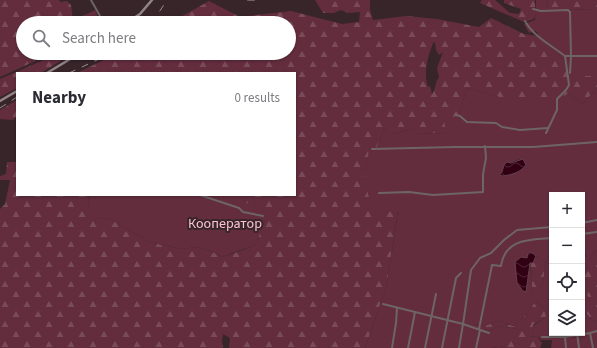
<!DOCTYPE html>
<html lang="en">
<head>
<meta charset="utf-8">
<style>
  body { margin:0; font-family:"Source Sans 3",sans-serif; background:#f7f7f7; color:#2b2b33 }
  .controls { position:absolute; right:12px; bottom:12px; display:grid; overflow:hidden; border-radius:0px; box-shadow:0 1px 3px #0004 }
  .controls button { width:36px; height:36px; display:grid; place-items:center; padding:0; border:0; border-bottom:1px solid #e1e1e2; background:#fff; color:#2b2b33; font:20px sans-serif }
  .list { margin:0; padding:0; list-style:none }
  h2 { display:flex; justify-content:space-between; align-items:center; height:52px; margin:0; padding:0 16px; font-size:17px }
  h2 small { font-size:13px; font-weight:400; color:#7c7c81 }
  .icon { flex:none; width:22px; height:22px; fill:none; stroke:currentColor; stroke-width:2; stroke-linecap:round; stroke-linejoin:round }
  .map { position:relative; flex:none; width:597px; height:348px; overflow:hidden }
  .search { position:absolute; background:#fff; box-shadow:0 1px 3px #0004; left:16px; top:16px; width:280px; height:44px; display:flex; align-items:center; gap:10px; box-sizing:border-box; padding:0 14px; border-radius:22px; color:#7c7c81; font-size:15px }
  .panel { position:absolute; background:#fff; box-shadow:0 1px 3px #0004; left:16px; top:72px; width:280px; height:124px; border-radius:0px }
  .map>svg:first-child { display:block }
  .forest { fill:url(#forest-firs); fill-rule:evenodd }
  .green { fill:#632d3e; fill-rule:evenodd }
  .water { fill:url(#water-waves); stroke:#653f4e }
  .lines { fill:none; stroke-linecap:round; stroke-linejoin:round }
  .street { stroke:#6e6466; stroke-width:2 }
  .secondary { stroke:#938488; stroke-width:2.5 }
  .rail { stroke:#9b8d91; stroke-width:1; stroke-dasharray:7 7; stroke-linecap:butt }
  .labels { text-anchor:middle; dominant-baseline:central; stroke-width:4; stroke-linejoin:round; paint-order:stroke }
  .park-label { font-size:14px; fill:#fdc3d2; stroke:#37252a }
</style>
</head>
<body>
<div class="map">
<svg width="597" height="348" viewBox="0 0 597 348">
  <defs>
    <pattern id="forest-firs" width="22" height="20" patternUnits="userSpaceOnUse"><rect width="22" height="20" fill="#632d3e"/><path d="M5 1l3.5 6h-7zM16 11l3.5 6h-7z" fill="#794b59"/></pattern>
    <pattern id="water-waves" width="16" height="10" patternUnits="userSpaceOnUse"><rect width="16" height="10" fill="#310013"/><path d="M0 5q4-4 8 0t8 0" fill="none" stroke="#4e2435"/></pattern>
  </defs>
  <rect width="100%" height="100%" fill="#37252a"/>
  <g class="forest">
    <path d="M0,0H59L60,2L67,1L71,5L73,21L95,10L99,20L104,19L107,23H23V53H53L0,77Z"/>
    <path d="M315,0H370V10L373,20L406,16L437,19L479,27L491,18L524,34L539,36L563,59L569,76H597V88L583,104L568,94L562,97H499L467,88L459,115L446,133L416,134L412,129L394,134L384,129L377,147L398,210L387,285L365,348H229L230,338L223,334L222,341L223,348H0V209L5,204L10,180H0V176L6,174L7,162H17V195H89L88,207L98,219L105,218L112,220L149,242L181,249L197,247L211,251L222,257L235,253L255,245L265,220L246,203L240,195H295V73H77L118,53H289V23H170L209,1L240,17L291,11L342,24L359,22L360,12L348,13L341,10L334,13H323ZM435,42L436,50L439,55L443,52L437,68L439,77C435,82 436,89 432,94L430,86L428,87C423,73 428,56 433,43Z"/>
    <path d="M482,0H495L510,13L519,14L521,9L504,3V0H535V8L537,10L534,19L524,22L480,3Z"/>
    <path d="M547,0H597V10L548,9Z"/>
    <path d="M60,53H73L41,73H17V88L0,97V79Z"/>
    <path d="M17,100V116L13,120L0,119V110Z"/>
    <path d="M597,250V322L591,319L584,311L587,295L583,286L582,288V269L586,270L593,252Z"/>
    <path d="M536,256L541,259H546L543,284L537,294L531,293L532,276L530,263H533Z"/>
    <path d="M536,301L545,309L546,317L533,325L534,332L528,337L537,336L542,343L540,348H491L505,346L507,333L518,329L498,326L489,331L472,324L484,326L498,321L513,326L520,321Z"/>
  </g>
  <g class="green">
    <path d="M536,0H547L548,9L597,10V76H569L563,59L539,36L536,31L529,33L524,24L535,20Z"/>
    <path d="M467,88L499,97H562L568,94L583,104L597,88V250L593,252L586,270L582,269L586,254H582V195H552V333H582V288L583,286L592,285L587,295L593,303L586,305L584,311L591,319L597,322V348H551L552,340H541L537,336L528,337L527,334L534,332L533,326L546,317L545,309L536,301L520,321L513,326L498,321L484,326L475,324L489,331L498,326L519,329L516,333H507L508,340L505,346L491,348H365L387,285L398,211L376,212L369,198L365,180L369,148L377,147L384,129L394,134L412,129L417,134L446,133L444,120L459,115ZM520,159L526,165C520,174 509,173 499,174L502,172L504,165ZM531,252L541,259H546L543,284L537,293H531L532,276L530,266L526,292L517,283L516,269L525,259L528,258Z"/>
    <path d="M89,195H240L246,203L265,209V220L255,245L222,257L211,251L197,247L181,249L149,242L112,220L105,218L98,219L93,215L88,207Z"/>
  </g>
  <g class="water">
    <path d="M523,159L526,165C520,173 511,175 502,176L499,174L502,172L504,165L507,162L511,163Z"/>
    <path d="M531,252L536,256L533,263H530L526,292L523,291L517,283L515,262L521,257L527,258L528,253Z"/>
  </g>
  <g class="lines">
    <g class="street">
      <path d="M91,0L100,16L105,23"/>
      <path d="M248,0H254"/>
      <path d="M533,9L541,11L568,10L570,12L571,56L570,73"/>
      <path d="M525,21C533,36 552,46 565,56L569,85L566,90L557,99V110L546,133"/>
      <path d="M565,56H597"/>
      <path d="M456,115L460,116L467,122L496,123L502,127L520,130L548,128"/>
      <path d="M372,149L455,147H533L597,142"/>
      <path d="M379,193L409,192L433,195L483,192V174L486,158L485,146"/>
      <path d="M200,195L239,208L243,212L263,216"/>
      <path d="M582,223L597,220"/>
      <path d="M582,234L597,232"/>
      <path d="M383,304L463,324L471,270L480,258L491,253L504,240L517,230L552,227"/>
      <path d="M479,329L492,265L501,266C505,238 530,240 552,238"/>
      <path d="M577,333L579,348"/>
      <path d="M590,333L593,348"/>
      <path d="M542,337H565L590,333L597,331"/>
      <path d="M565,337L566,348"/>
      <path d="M392,348L396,323L397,308"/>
      <path d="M408,348L415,312"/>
      <path d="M425,348L436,294"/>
      <path d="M442,348L456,278L461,273"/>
      <path d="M459,348L463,324L489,333"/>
      <path d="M476,348L480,330"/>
    </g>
    <g class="secondary">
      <path d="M126,23L140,14L152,0"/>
      <path d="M47,73L80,53"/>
      <path d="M0,101L17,91"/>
    </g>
    <g class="rail">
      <path d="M152,23L167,0"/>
      <path d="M69,73L112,53"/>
      <path d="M0,108L17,97"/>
    </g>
  </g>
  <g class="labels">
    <g class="park-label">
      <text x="225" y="224">Кооператор</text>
    </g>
  </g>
</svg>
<div class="controls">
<button>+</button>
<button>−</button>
<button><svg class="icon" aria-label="locate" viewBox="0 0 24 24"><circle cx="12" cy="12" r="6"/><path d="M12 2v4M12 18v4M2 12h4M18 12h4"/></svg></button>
<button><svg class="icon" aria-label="layers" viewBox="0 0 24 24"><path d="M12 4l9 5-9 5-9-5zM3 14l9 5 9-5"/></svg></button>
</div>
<div class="search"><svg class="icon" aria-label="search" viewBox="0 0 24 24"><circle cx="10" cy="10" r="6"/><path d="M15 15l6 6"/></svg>Search here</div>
<section class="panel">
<h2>Nearby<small>0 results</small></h2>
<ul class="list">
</ul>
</section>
</div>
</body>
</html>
